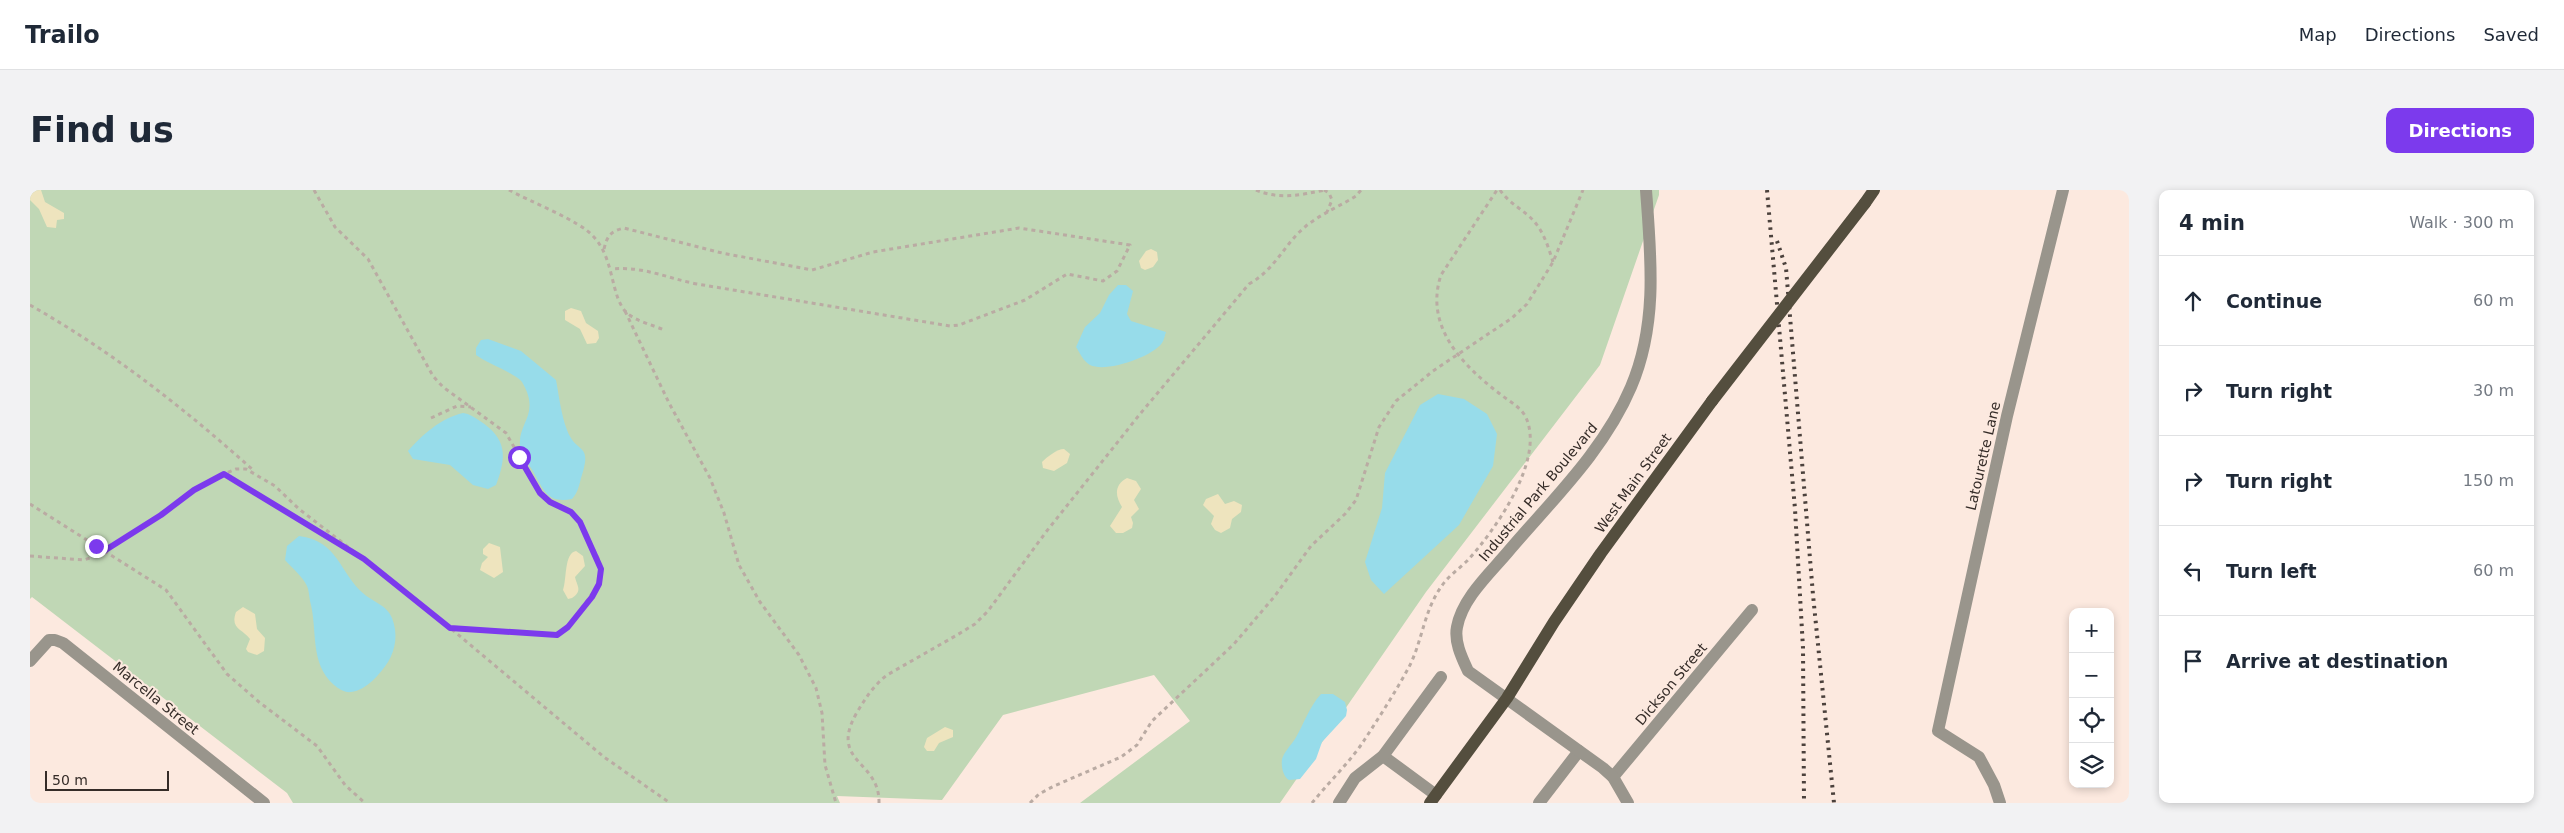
<!DOCTYPE html>
<html lang="en">
<head>
<meta charset="utf-8">
<style>
  body { margin:0; font-family:"DejaVu Sans",sans-serif; background:#f2f2f3; color:#1f2937 }
  .controls { position:absolute; right:15px; bottom:15px; display:grid; overflow:hidden; border-radius:10px; box-shadow:0 2px 8px #0003 }
  .controls button { width:45px; height:45px; display:grid; place-items:center; padding:0; border:0; border-bottom:1px solid #e0e1e3; background:#fff; color:#1f2937; font:25px sans-serif }
  .scale { position:absolute; left:15px; bottom:12px; width:124px; box-sizing:border-box; padding-left:5px; border:2px solid #352c28; border-top:0; font-size:14px; line-height:18px; white-space:nowrap; color:#352c28; -webkit-text-stroke:4px #fce9df; paint-order:stroke }
  .stop { position:absolute; width:15px; height:15px; margin:-11px; border:4px solid #7c3aed; border-radius:50%; background:#fff }
  .stop.end { background:#7c3aed; border-color:#fff; box-shadow:0 1px 5px #0008 }
  .list { margin:0; padding:0; list-style:none }
  h2 { display:flex; justify-content:space-between; align-items:center; height:65px; margin:0; padding:0 20px; font-size:21px }
  h2 small { font-size:16px; font-weight:400; color:#747a83 }
  .list li { display:grid; grid-template-columns:32px 1fr auto; gap:15px; align-items:center; box-sizing:border-box; height:90px; padding:0 20px; border-top:1px solid #e0e1e3 }
  .list b { display:block; font-size:19px; white-space:nowrap }
  .list em { font-size:16px; font-style:normal; color:#747a83 }
  .icon { flex:none; width:28px; height:28px; fill:none; stroke:currentColor; stroke-width:2; stroke-linecap:round; stroke-linejoin:round }
  .map { position:relative; flex:none; width:2099px; height:613px; overflow:hidden; border-radius:10px }
  header { display:flex; align-items:center; gap:30px; box-sizing:border-box; height:70px; padding:0 25px; background:#fff; border-bottom:1px solid #e0e1e3 }
  header strong { font-size:24px }
  nav { display:flex; gap:28px; margin-inline-start:auto; font-size:18px }
  .intro { display:flex; align-items:center; justify-content:space-between; box-sizing:border-box; height:120px; padding:0 30px }
  h1 { margin:0; font-size:35px }
  .button { padding:12px 22px; border-radius:10px; background:#7c3aed; color:#fff; font-size:18px; font-weight:700 }
  main { display:flex; gap:30px; padding:0 30px }
  aside { flex:1; background:#fff; border-radius:10px; box-shadow:0 2px 8px #0003 }
  .map>svg:first-child { display:block }
  .green { fill:#c0d7b5 }
  .sand { fill:#eee4be }
  .water { fill:#97dcea }
  .lines { fill:none; stroke-linecap:round; stroke-linejoin:round }
  .path { stroke:#baaba3; stroke-width:3; stroke-dasharray:4 4; stroke-linecap:butt }
  .minor { stroke:#99958c; stroke-width:12 }
  .major { stroke:#544e3e; stroke-width:12 }
  .rail { stroke:#4b413c; stroke-width:4; stroke-dasharray:2.5 5; stroke-linecap:butt }
  .major-bridge { stroke:#544e3e; stroke-width:12 }
  .route { stroke:#7c3aed; stroke-width:6 }
  .labels { text-anchor:middle; dominant-baseline:central; stroke-width:4; stroke-linejoin:round; paint-order:stroke }
  .street-label { font-size:14px; fill:#352c28; stroke:#fce9df }
</style>
</head>
<body>
<header>
<strong>Trailo</strong>
<nav><a>Map</a><a>Directions</a><a>Saved</a></nav>
</header>
<div class="intro"><h1>Find us</h1><a class="button">Directions</a></div>
<main>
<div class="map">
<svg width="2099" height="613" viewBox="0 0 2099 613">
  <rect width="100%" height="100%" fill="#fce9df"/>
  <path class="green" d="M0,0H1629V5L1570,175L1396,402L1250,613H1050L1160,531L1124,485L973,525L912,610L807,606L810,613H263L257,603L2,407L0,409Z"/>
  <g class="sand">
    <path d="M0,0H11L15,12L34,23V29L27,30L26,38L17,37L9,19L0,10Z"/>
    <path d="M1121,59L1127,62L1128,70L1123,77L1115,80L1111,78L1109,71L1116,61Z"/>
    <path d="M541,118L551,121L556,133L568,141L569,148L566,153L557,154L550,139L535,130V121Z"/>
    <path d="M1034,259L1040,264L1037,273L1024,281L1013,278L1012,272C1017,267 1027,259 1034,259Z"/>
    <path d="M1097,288L1106,291L1111,299L1104,310L1109,319L1101,327L1103,333L1102,338L1093,343H1086L1080,336L1092,317C1085,306 1084,295 1097,288Z"/>
    <path d="M1188,304L1195,314L1204,311L1212,315L1211,322L1202,329L1200,338L1191,343L1185,340L1181,334L1184,326L1173,315L1176,309Z"/>
    <path d="M459,353L470,357L473,382L464,388L450,380L452,373L458,367L453,364V359Z"/>
    <path d="M546,361L553,366L555,376L545,387C547,396 553,401 542,408L538,409L533,400C537,389 534,363 546,361Z"/>
    <path d="M213,417L225,424L227,439L235,448L234,461L227,465L218,462L216,459L220,449C212,438 200,439 206,422Z"/>
    <path d="M915,537L923,540V547L909,553L904,561H897L894,557L897,548Z"/>
  </g>
  <g class="water">
    <path d="M1088,95H1096L1103,101L1097,124L1101,131L1136,142C1135,145 1134,150 1132,153C1122,167 1076,183 1060,175C1053,171 1050,163 1046,157L1055,137L1070,123L1079,105Z"/>
    <path d="M458,149L491,161L526,190C529,206 531,224 537,240C547,266 563,251 551,288C549,296 548,302 542,309C519,313 515,303 505,285C500,274 491,268 490,255C488,232 511,224 492,192C488,185 455,172 446,165V158L451,150Z"/>
    <path d="M1408,204L1434,209L1457,224L1467,244L1463,276L1429,335L1354,404L1341,390L1335,372L1352,318L1355,283L1390,215Z"/>
    <path d="M433,223C440,224 444,227 450,231C477,249 477,266 466,295L458,299L443,295L420,275L383,269L378,261C392,245 411,228 433,223Z"/>
    <path d="M269,346C309,351 309,383 334,404C343,412 357,415 362,428C368,443 366,459 358,472C350,484 337,500 321,502C315,503 309,499 304,495C279,473 288,440 280,411C279,406 279,400 277,396C272,386 262,378 255,370L257,356Z"/>
    <path d="M1291,504H1303L1315,512L1317,520L1316,526L1292,552L1286,569L1270,589L1259,590C1253,586 1251,577 1252,569C1254,562 1261,555 1265,549C1274,534 1279,517 1291,504Z"/>
  </g>
  <g class="lines">
    <g class="path">
      <path d="M284,0L305,37L338,69L403,186L413,197L476,243L510,303L520,312L541,322L550,332L569,370L571,379L569,394L538,437L527,445L420,438"/>
      <path d="M479,0C499,11 550,31 563,46C585,69 580,105 596,122C605,131 623,135 634,140"/>
      <path d="M1226,0C1250,10 1270,5 1295,0"/>
      <path d="M1294,0L1299,3L1302,10L1297,22"/>
      <path d="M1470,0C1480,15 1497,21 1507,35C1515,46 1519,59 1523,72"/>
      <path d="M574,59C577,46 581,41 594,38L692,63L782,80L843,62L989,38L1100,55L1087,81L1073,91L1037,84L995,110L929,135L920,136L667,94C636,88 614,76 581,79"/>
      <path d="M0,115C81,161 154,218 223,280"/>
      <path d="M595,121L639,213L680,288L694,323L709,375L730,412L769,465L786,498L792,523L795,575L806,613"/>
      <path d="M401,228L427,216L441,217"/>
      <path d="M0,314L136,400L197,484L229,512L287,556L315,595L335,613"/>
      <path d="M0,366L54,370L63,367L131,325L164,300L194,284"/>
      <path d="M334,369L194,284L206,279H216L245,296L269,319L388,411L574,567L640,613"/>
      <path d="M849,613C850,570 799,573 826,524C835,509 843,496 857,485L927,445L945,434L958,421L1016,342L1110,224L1219,94C1246,79 1254,54 1276,36C1291,24 1310,16 1326,6L1331,0"/>
      <path d="M1000,613L1009,604L1024,596L1091,567L1107,555L1122,531L1204,454L1244,407L1281,356L1315,324L1326,310L1349,237L1366,211L1403,181L1482,128L1497,114L1523,72L1553,0"/>
      <path d="M1282,613C1299,592 1321,571 1335,549C1350,526 1366,501 1379,477C1392,452 1394,421 1411,397C1418,386 1429,379 1438,370C1465,340 1511,275 1498,233C1494,218 1481,213 1470,204C1432,175 1394,136 1411,85L1467,0"/>
    </g>
    <g class="minor">
      <path d="M0,471L19,450H25L33,453L234,613"/>
      <path d="M1353,566L1406,605"/>
      <path d="M1583,587L1722,420"/>
      <path d="M1309,613L1325,588L1353,566L1411,487"/>
      <path d="M1509,613L1549,561"/>
      <path d="M1598,613L1583,587L1573,578L1438,481C1432,468 1424,452 1427,437C1432,409 1459,384 1477,363C1521,311 1574,261 1601,197C1628,134 1621,67 1616,0"/>
      <path d="M1970,613L1964,595L1949,567L1908,541L1977,226L2033,0"/>
    </g>
    <g class="major">
      <path d="M1835,13L1844,0"/>
      <path d="M1400,613L1477,508L1524,432L1571,363L1682,211"/>
    </g>
    <g class="rail">
      <path d="M1737,0L1765,319L1773,458L1774,613"/>
      <path d="M1747,51L1756,78L1783,405L1804,613"/>
    </g>
    <path class="major-bridge" d="M1682,211L1835,13"/>
  </g>
  <g class="lines">
    <path class="route" d="M66,356L74,361L131,325L164,300L194,284L334,369L420,438L527,445L538,437L562,407L569,394L571,379L550,332L541,322L520,312L510,303L489,267"/>
  </g>
  <g class="labels">
    <g class="street-label">
      <text transform="translate(1953 266) rotate(-77)">Latourette Lane</text>
      <text transform="translate(1603 293) rotate(-54)">West Main Street</text>
      <text transform="translate(1508 302) rotate(-50)">Industrial Park Boulevard</text>
      <text transform="translate(1641 494) rotate(-50)">Dickson Street</text>
      <text transform="translate(126 508) rotate(39)">Marcella Street</text>
    </g>
  </g>
</svg>
<div class="controls">
<button>+</button>
<button>−</button>
<button><svg class="icon" aria-label="locate" viewBox="0 0 24 24"><circle cx="12" cy="12" r="6"/><path d="M12 2v4M12 18v4M2 12h4M18 12h4"/></svg></button>
<button><svg class="icon" aria-label="layers" viewBox="0 0 24 24"><path d="M12 4l9 5-9 5-9-5zM3 14l9 5 9-5"/></svg></button>
</div>
<div class="scale">50 m</div>
<div class="stop" style="left:489px;top:267px"></div>
<div class="stop end" style="left:66px;top:356px"></div>
</div>
<aside>
<h2>4 min<small>Walk · 300 m</small></h2>
<ul class="list">
<li><svg class="icon" aria-label="ahead" viewBox="0 0 24 24"><path d="M12 20V5M6 11l6-6 6 6"/></svg><div><b>Continue</b></div><em>60 m</em></li>
<li><svg class="icon" aria-label="right" viewBox="0 0 24 24"><path d="M7 20v-9h11M14 6l5 5-5 5"/></svg><div><b>Turn right</b></div><em>30 m</em></li>
<li><svg class="icon" aria-label="right" viewBox="0 0 24 24"><path d="M7 20v-9h11M14 6l5 5-5 5"/></svg><div><b>Turn right</b></div><em>150 m</em></li>
<li><svg class="icon" aria-label="left" viewBox="0 0 24 24"><path d="M17 20v-9H6M10 6l-5 5 5 5"/></svg><div><b>Turn left</b></div><em>60 m</em></li>
<li><svg class="icon" aria-label="arrive" viewBox="0 0 24 24"><path d="M6 21V4h12l-3 4 3 4H6"/></svg><div><b>Arrive at destination</b></div></li>
</ul>
</aside>
</main>
</body>
</html>
